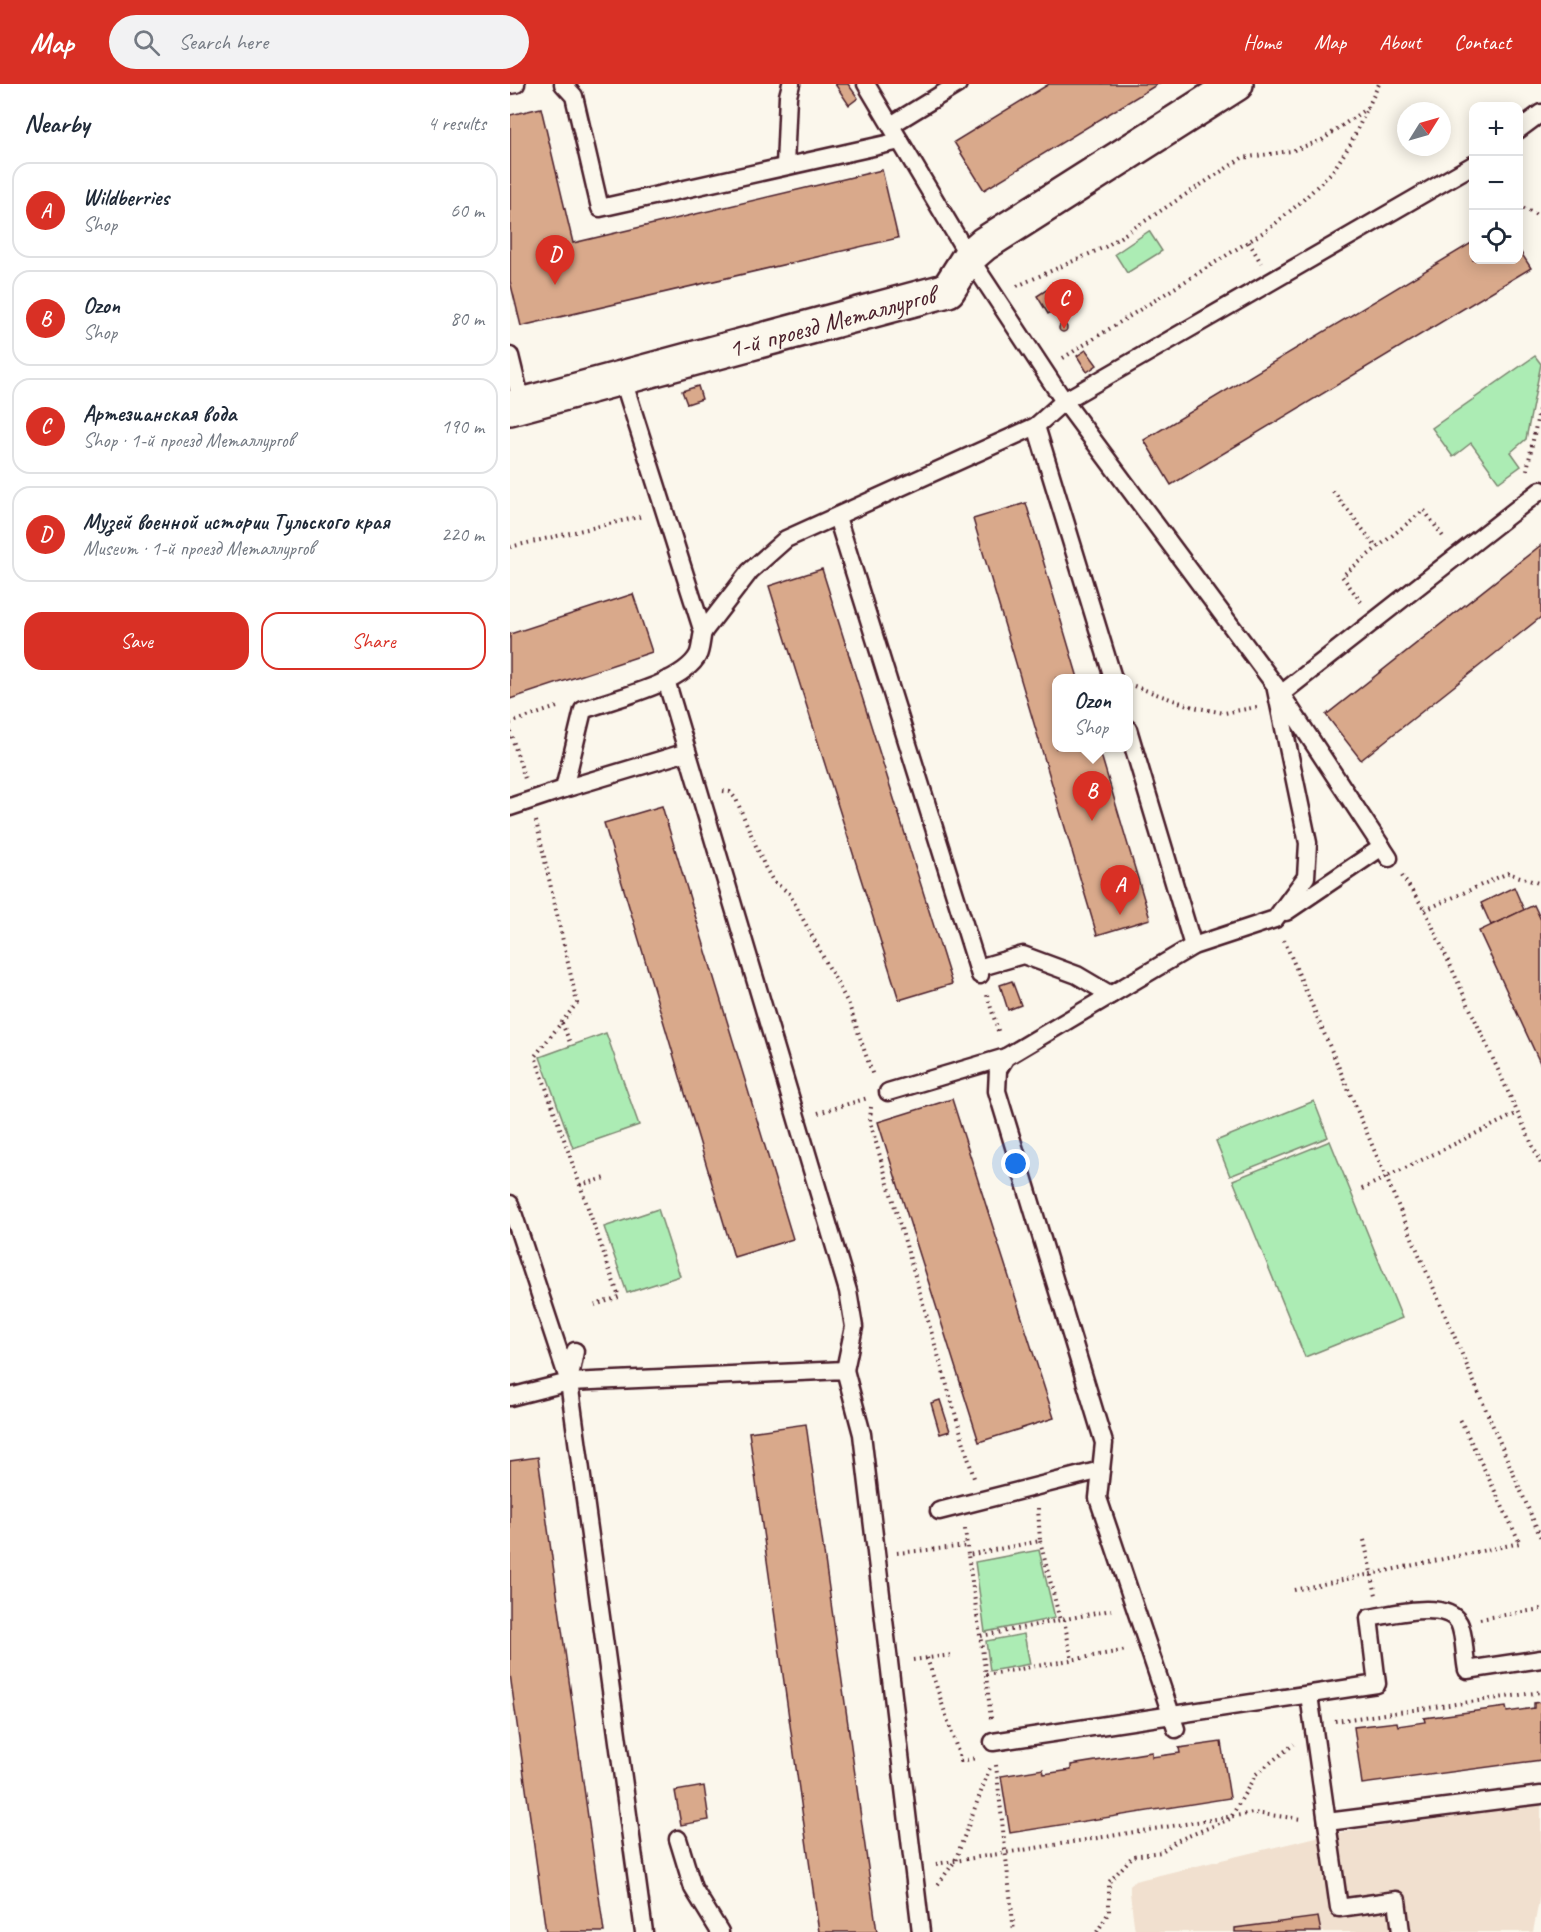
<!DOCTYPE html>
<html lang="en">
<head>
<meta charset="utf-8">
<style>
  body { margin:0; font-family:Caveat,sans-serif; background:#f2f2f3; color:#1f2937 }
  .controls { position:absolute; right:18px; top:18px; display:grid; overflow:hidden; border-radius:12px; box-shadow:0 3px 15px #0003 }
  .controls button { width:54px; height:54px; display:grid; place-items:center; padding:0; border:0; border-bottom:2px solid #e0e1e3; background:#fff; color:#1f2937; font:30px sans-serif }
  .compass { position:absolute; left:887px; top:18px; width:54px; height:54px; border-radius:50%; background:#fff; box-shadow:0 3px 15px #0003; rotate:53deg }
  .you { position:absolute; left:506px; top:1080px; width:21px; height:21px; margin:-15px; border:4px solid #fff; border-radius:50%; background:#1a73e8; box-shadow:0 0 0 9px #1a73e833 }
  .badge { display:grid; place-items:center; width:39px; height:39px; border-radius:50%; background:#d93025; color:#fff; font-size:20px; font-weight:700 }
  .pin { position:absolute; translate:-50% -50px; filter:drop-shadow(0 2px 3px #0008) }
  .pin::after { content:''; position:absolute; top:32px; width:21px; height:18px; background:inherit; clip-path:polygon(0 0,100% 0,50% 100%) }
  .popup { position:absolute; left:542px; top:590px; width:81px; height:78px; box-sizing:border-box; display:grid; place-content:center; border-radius:12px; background:#fff; filter:drop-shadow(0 2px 4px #0005); font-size:20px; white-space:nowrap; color:#747a83 }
  .popup b { font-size:22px; color:#1f2937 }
  .popup::after { content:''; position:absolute; left:50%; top:100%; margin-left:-12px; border:12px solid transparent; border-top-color:#fff }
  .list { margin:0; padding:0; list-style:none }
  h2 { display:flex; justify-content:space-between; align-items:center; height:78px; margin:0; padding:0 24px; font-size:26px }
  h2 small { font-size:20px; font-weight:400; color:#747a83 }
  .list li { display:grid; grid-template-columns:39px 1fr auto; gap:18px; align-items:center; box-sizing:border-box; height:96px; margin:0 12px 12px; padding:0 12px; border:2px solid #e0e1e3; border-radius:18px }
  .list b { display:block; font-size:22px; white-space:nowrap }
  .list p { margin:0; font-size:20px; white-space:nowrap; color:#747a83 }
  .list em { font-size:20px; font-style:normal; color:#747a83 }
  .actions { display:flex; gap:12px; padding:18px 24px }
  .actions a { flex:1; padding:14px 0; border:2px solid #d93025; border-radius:18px; text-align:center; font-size:21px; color:#d93025 }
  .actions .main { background:#d93025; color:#fff }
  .icon { flex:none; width:33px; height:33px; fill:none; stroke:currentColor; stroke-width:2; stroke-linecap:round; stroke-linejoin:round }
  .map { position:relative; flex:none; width:1031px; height:1848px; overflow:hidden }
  header { display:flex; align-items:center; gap:36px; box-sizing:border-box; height:84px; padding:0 30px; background:#d93025; color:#fff }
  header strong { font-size:28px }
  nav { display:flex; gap:33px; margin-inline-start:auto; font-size:21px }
  .search { width:420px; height:54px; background:#f2f2f3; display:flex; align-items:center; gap:15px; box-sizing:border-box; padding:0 21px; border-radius:33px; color:#747a83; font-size:22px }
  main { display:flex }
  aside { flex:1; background:#fff }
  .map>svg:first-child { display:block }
  .built { fill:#f1e0cf }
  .green { fill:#acecb4; stroke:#7b8670; stroke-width:1.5 }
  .building { fill:#d9a98b; stroke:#4a1f2b; stroke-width:1.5 }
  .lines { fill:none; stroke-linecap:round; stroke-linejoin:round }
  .lane-casing { stroke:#4a1f2b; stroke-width:21 }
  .street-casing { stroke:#4a1f2b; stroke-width:38 }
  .path { stroke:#4a1f2b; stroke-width:4; stroke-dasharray:1.5 4.5; stroke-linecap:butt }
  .lane { stroke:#fbf7ec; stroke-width:16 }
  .street { stroke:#fbf7ec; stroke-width:33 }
  .labels { text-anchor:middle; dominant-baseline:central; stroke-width:4.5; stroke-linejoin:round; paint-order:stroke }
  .street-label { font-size:26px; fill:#4a1f2b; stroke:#fbf7ec }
</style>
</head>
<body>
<header>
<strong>Map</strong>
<div class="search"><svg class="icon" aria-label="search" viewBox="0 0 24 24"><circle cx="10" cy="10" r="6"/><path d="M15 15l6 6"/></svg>Search here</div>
<nav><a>Home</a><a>Map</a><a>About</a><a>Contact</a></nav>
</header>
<main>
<aside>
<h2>Nearby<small>4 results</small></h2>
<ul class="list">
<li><span class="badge">A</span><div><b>Wildberries</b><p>Shop</p></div><em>60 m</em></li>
<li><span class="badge">B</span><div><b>Ozon</b><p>Shop</p></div><em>80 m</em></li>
<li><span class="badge">C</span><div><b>Артезианская вода</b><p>Shop · 1-й проезд Металлургов</p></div><em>190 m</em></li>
<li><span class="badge">D</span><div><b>Музей военной истории Тульского края</b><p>Museum · 1-й проезд Металлургов</p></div><em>220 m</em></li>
</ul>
<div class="actions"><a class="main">Save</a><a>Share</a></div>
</aside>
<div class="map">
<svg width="1031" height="1848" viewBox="0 0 1031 1848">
  <rect width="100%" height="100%" fill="#fbf7ec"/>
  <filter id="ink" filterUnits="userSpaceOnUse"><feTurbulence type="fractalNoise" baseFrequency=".0167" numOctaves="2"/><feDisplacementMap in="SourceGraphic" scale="12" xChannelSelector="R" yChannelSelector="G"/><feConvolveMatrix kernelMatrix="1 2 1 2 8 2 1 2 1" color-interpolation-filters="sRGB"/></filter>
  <g filter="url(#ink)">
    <path class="built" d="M1031,1720V1806L1023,1848H625L620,1809V1802L625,1797L819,1750Z"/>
    <g class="green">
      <path d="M639,147L652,167L617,189L605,170Z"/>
      <path d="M1025,272L1031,280L1016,355L1001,368L1011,382L989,398L961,359L943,373L922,344Z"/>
      <path d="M96,949L129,1041L63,1064L30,973Z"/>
      <path d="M804,1017L818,1053L720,1092L706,1057Z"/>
      <path d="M820,1057L892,1234L795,1273L723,1096Z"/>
      <path d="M148,1125L170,1192L117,1209L94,1143Z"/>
      <path d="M529,1466L545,1534L475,1548L465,1478Z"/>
      <path d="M514,1550L520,1580L480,1587L476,1557Z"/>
    </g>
    <g class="building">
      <path d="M325,0H338L348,14L339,21Z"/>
      <path d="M539,0H648L474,106L444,58Z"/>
      <path d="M31,24L63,159L372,86L388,154L11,242L0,197V31Z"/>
      <path d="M963,158V176H1008V164L1021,184L661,401L634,356Z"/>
      <path d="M544,201L555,218L538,230L527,212Z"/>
      <circle cx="553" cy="244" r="4"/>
      <path d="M576,266L587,281L577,288L567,272Z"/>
      <path d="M188,302L192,315L177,320L172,307Z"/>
      <path d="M516,419L568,594H546V664H589L640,835L587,851L463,435Z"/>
      <path d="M1031,461V533L851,676L816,631Z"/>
      <path d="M312,485L442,900L389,916L259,502Z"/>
      <path d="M123,510L142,568L0,615V550Z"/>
      <path d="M152,722L283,1155L224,1173L94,739Z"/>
      <path d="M1004,803L1014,826L981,841L971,819Z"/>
      <path d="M1024,821L1031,836V981L969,847Z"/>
      <path d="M502,897L511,921L498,926L490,901Z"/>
      <path d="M442,1015L544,1334L469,1358L368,1038Z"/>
      <path d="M430,1316L440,1347L430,1350L421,1319Z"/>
      <path d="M296,1340L367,1848H309L239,1348Z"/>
      <path d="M28,1373L94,1848H36L0,1590V1377Z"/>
      <path d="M1031,1618V1676L852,1700L844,1643L887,1638L888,1642L915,1638L914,1634L996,1623L997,1628L1024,1624V1619Z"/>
      <path d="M711,1658L720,1714L500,1749L491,1692L533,1685L534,1690L561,1686V1681L642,1668V1673L670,1669L669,1664Z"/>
      <path d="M194,1702L199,1736L171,1741L165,1707Z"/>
      <path d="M808,1833L811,1848H725V1844Z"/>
    </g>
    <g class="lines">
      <defs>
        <g id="lane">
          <path d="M53,0L64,12L90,124L390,57"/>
          <path d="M356,0L459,173L554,317L765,601L879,774"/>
          <path d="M0,1L6,0"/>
          <path d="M381,41L448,0"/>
          <path d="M1008,46L1031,29"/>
          <path d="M275,82L278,12L281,0"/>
          <path d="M0,272L12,321"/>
          <path d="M526,342L603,594"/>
          <path d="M327,433L470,891"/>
          <path d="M193,548L240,487L276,455L526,342L554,317L963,81"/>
          <path d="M156,596L338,1207L344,1243L335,1286"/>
          <path d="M771,610L1031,406"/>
          <path d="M618,645L683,862"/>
          <path d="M54,705L177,668"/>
          <path d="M0,723L54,705L73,626C102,615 173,600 188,571C191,565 191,555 193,548L113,296"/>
          <path d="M776,828L872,763"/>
          <path d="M468,884L513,871L567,891L601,911"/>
          <path d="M378,1008L496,973"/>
          <path d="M0,1120L59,1298L134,1848"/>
          <path d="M59,1298L65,1267"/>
          <path d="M0,1313L59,1298L335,1286L352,1350L411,1848"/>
          <path d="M429,1427L591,1386"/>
          <path d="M799,1611L829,1824L887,1816L891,1848"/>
          <path d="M666,1645L588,1414L594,1359L487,1007L488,986L496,973L683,862L765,835L796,793L798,759L765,601"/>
          <path d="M483,1658L867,1600L859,1534C880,1531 936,1515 949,1539C955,1551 954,1573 957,1586L1031,1575"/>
          <path d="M817,1738L1031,1711"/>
          <path d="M168,1755L183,1804L210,1848"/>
        </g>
        <g id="street">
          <path id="s1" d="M0,324L438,206L459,173L474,160L726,0"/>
        </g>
      </defs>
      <use href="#lane" class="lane-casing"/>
      <use href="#street" class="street-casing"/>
      <g class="path">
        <path d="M1008,122L1031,133"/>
        <path d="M739,158L751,179"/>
        <path d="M507,202L595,163L732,74L781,67L812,56L857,24"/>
        <path d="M553,274L760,144L792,117L822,88L840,61L869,0"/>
        <path d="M1017,386L1031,316"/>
        <path d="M823,407L867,464"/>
        <path d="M0,463L133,432"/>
        <path d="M851,518L832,492L914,426L934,454"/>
        <path d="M624,602L683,623L714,629L747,623"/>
        <path d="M0,639L50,622"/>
        <path d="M0,647L15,695"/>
        <path d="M213,707L220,708L226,715L255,783L263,797L279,809L339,921L363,992"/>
        <path d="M26,737L67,919L25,972L109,1213L85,1221"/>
        <path d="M892,792L915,826L1031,1080"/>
        <path d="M915,826L998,789L1031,800"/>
        <path d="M774,856L1031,1454"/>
        <path d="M477,911L489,950"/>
        <path d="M52,939L61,961"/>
        <path d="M361,1023L360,1038L464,1394"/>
        <path d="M308,1029L358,1014"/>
        <path d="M70,1101L96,1094"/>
        <path d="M852,1105L1008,1029"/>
        <path d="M528,1424L530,1457L458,1471L476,1591L617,1566"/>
        <path d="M455,1445L458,1471"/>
        <path d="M854,1456L866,1511"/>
        <path d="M530,1457L550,1536"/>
        <path d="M387,1469L457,1462"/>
        <path d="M784,1506L1010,1459L949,1333"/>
        <path d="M970,1535L1031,1525"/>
        <path d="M554,1536L562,1576"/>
        <path d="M471,1552L601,1526"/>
        <path d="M417,1574L451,1677L466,1674"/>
        <path d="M403,1576L442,1571"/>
        <path d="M476,1591L481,1635"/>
        <path d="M825,1637L1031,1608"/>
        <path d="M486,1681L504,1848"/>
        <path d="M426,1780L743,1729L792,1735"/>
        <path d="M428,1800L445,1777L481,1681"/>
        <path d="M587,1848L599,1828V1798L623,1772L651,1768L666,1757L720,1735L746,1690L784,1660"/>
      </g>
      <use href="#lane" class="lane"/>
      <use href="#street" class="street"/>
    </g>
  </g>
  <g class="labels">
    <g class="street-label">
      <text stroke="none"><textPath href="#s1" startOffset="333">1-й проезд Металлургов</textPath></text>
    </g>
  </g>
</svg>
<div class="controls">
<button>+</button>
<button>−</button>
<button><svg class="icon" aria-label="locate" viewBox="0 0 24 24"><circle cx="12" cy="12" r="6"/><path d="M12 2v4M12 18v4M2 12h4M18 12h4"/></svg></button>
</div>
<svg class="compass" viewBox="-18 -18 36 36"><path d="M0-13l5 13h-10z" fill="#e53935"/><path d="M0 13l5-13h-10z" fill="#747a83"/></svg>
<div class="you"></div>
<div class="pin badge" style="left:610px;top:831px">A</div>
<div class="pin badge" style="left:582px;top:737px">B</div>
<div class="popup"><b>Ozon</b>Shop</div>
<div class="pin badge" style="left:554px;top:245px">C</div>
<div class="pin badge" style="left:45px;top:201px">D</div>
</div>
</main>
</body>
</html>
